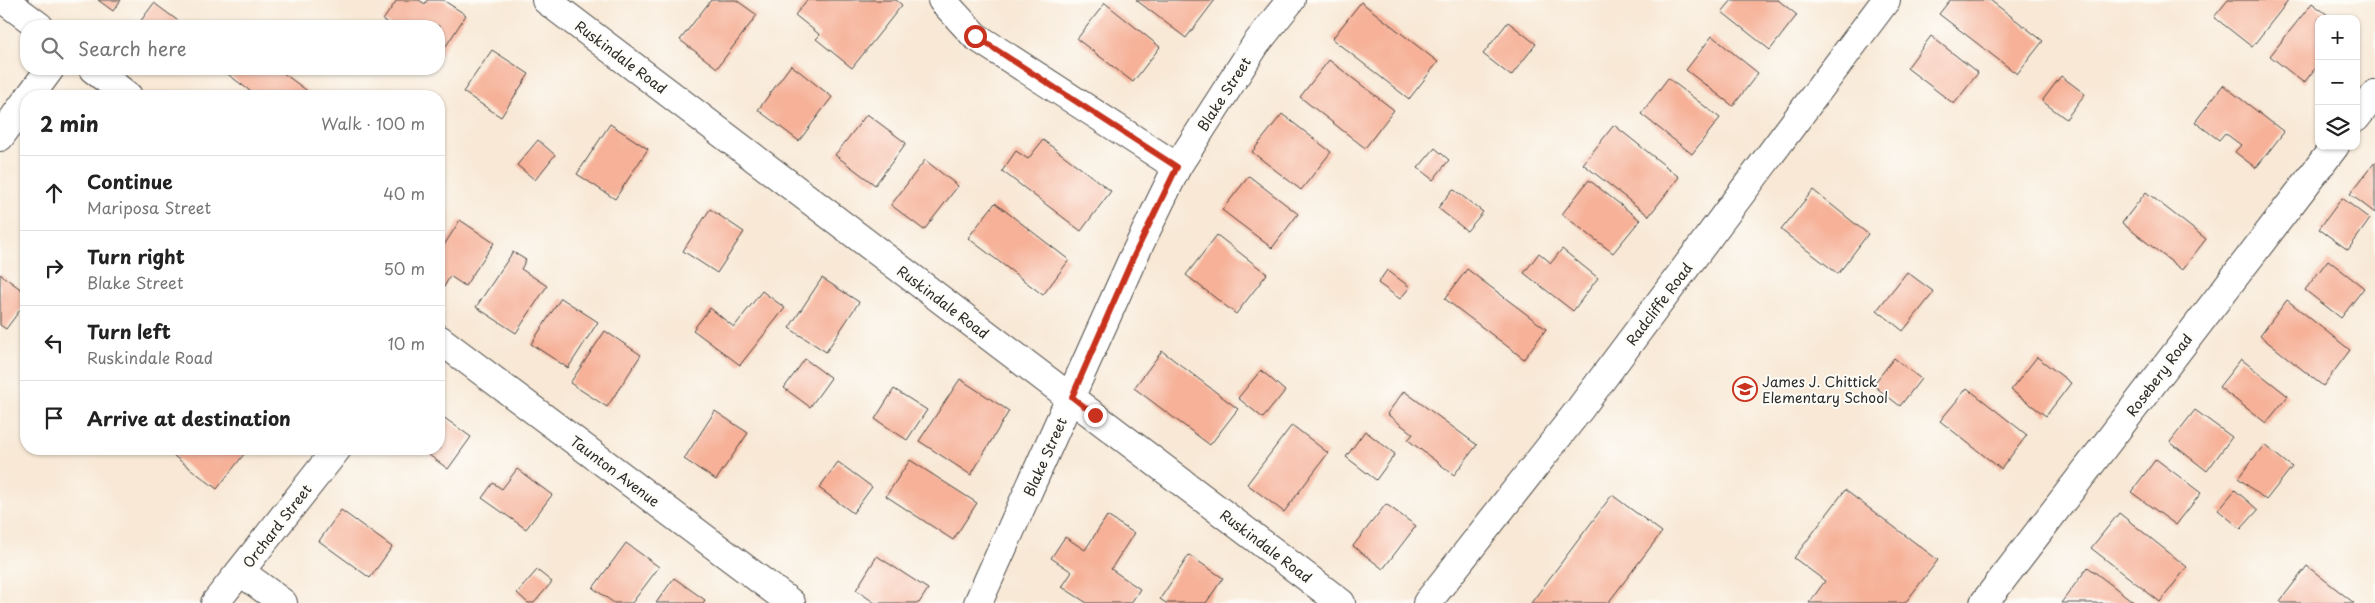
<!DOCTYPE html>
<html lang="en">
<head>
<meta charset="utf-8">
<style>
  body { margin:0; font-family:"Playpen Sans",sans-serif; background:#f2f2f2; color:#222 }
  .controls { position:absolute; right:15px; top:15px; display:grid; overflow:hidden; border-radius:10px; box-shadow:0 1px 4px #0004 }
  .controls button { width:45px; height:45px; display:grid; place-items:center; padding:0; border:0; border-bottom:1px solid #e0e0e0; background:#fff; color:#222; font:25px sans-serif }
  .stop { position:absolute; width:15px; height:15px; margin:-11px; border:4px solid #c8321e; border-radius:50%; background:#fff }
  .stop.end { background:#c8321e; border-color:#fff; box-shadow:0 1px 5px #0008 }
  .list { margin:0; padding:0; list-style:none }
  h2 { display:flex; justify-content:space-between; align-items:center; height:65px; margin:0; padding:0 20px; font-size:21px }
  h2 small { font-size:16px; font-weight:400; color:#767676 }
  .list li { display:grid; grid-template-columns:32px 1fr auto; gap:15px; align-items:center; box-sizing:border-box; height:75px; padding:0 20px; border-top:1px solid #e0e0e0 }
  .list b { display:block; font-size:19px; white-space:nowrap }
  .list p { margin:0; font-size:16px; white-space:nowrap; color:#767676 }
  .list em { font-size:16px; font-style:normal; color:#767676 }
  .icon { flex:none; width:28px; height:28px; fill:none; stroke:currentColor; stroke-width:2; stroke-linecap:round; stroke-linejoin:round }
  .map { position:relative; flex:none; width:2375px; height:603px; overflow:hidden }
  .search { position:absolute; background:#fff; box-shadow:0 1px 4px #0004; left:20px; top:20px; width:425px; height:55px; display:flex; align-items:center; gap:12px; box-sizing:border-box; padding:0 18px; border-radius:20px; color:#767676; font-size:19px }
  .panel { position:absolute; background:#fff; box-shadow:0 1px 4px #0004; left:20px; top:90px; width:425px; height:365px; border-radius:20px }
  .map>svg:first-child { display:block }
  .building { fill:#f6b198 }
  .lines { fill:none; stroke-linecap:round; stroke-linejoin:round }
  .street-casing { stroke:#4a4744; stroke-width:30 }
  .street { stroke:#fff; stroke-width:28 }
  .route { stroke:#c8321e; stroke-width:6 }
  .labels { text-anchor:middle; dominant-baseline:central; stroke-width:4; stroke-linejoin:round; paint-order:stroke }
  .street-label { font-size:14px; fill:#2b2b2b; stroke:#fdfcf7 }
  .poi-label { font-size:14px; fill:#2b2b2b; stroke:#fdfcf7; text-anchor:start }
</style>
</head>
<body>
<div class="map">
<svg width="2375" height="603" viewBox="0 0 2375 603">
  <rect width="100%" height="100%" fill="#fdfcf7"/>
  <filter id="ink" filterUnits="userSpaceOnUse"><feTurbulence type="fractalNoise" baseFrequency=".02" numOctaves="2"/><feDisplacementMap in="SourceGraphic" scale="10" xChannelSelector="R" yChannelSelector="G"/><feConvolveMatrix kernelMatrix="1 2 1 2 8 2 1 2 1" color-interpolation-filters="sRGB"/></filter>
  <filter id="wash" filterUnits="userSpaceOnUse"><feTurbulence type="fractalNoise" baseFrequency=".0096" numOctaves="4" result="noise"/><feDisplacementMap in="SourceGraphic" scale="20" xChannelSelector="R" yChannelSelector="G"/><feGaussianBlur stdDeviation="1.12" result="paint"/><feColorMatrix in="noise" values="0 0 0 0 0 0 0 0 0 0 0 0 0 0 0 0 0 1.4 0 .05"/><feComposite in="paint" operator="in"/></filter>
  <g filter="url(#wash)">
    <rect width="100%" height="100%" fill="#f8e8d5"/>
    <g id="blocks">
      <g class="building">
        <path d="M98,0H121L113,11Z"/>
        <path d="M397,0H419L425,4L427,0H443L466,15L439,57V26H393L383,20Z"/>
        <path d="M711,0H736L757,15L717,68L680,40Z"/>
        <path d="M807,0H896L902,5L852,68L816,39L820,35L795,15Z"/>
        <path d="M1136,0H1215L1186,38Z"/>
        <path d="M1732,0H1778L1797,15L1770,50L1722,12Z"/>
        <path d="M1950,0H1990L2043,41L2017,74L1939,14Z"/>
        <path d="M2228,0H2289L2252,47L2214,17Z"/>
        <path d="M1361,2L1438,62L1409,99L1332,39Z"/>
        <path d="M154,3L185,26H137Z"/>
        <path d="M1105,3L1160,47L1133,82L1077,39Z"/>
        <path d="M2312,3L2333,19H2319V63L2304,83L2270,56Z"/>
        <path d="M1508,22L1536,44L1511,76L1483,54Z"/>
        <path d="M1712,36L1758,73L1733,106L1686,70Z"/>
        <path d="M1931,36L1978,73L1954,104L1907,68Z"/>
        <path d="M492,50L529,74L501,117L463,92Z"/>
        <path d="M1329,60L1394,110L1365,148L1300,97Z"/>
        <path d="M791,65L832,97L799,141L758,110Z"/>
        <path d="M221,69H278L314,96H252L254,94Z"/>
        <path d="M2061,76L2085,94L2066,119L2042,101Z"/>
        <path d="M1668,78L1720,118L1692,154L1641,114Z"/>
        <path d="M2223,85L2284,132L2256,168L2235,152L2241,145L2225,133L2219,140L2195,122Z"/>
        <path d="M867,114L906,143L875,185L835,155Z"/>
        <path d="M1282,114L1331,152L1301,190L1252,152Z"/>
        <path d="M610,124L648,149L615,199L577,174Z"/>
        <path d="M1614,125L1679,177L1649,216L1583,164Z"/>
        <path d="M538,140L555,155L535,180L517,165Z"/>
        <path d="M1043,140L1111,191L1081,231L1002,171L1016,151L1028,159Z"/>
        <path d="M1435,148L1449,160L1433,180L1418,168Z"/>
        <path d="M925,160L958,186L924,230L891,205Z"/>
        <path d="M2375,162V213L2350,194Z"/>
        <path d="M1249,176L1298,214L1272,248L1222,210Z"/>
        <path d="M1589,180L1640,220L1613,253L1562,214Z"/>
        <path d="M1453,189L1483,212L1467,231L1438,208Z"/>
        <path d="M1813,190L1868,234L1838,274L1781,230Z"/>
        <path d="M2146,192L2206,239L2182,270L2122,223Z"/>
        <path d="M2342,198L2370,219L2348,250L2319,229Z"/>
        <path d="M995,203L1069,260L1043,295L968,238Z"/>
        <path d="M710,209L744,232L717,273L683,251Z"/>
        <path d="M460,220L494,243L465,286L450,276L444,287L439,283V253Z"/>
        <path d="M1217,235L1267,274L1236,314L1186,275Z"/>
        <path d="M1562,249L1598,278L1573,311L1524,273L1539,253L1551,263Z"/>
        <path d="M513,252L526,260L521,269L547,286L516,333L476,307Z"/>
        <path d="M2328,260L2364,288L2341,318L2305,290Z"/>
        <path d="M1467,269L1546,329L1524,359L1445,299Z"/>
        <path d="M1387,270L1410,287L1400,299L1378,283Z"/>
        <path d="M1907,272L1934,292L1903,331L1877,310Z"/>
        <path d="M0,274L26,293V302L6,329L0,325Z"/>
        <path d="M822,278L859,302L826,352L789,328Z"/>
        <path d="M762,291L785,308L740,365L693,330L710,308L734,327Z"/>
        <path d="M561,298L598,322L568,368L531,344Z"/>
        <path d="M2287,300L2350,350L2323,386L2260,336Z"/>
        <path d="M605,331L641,355L607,407L570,383Z"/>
        <path d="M1162,351L1238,409L1210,445L1134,388Z"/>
        <path d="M2037,357L2071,383L2046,416L2011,390Z"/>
        <path d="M1894,358L1921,379L1900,406L1873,385Z"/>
        <path d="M805,359L831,378L810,407L784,388Z"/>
        <path d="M2241,359L2288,396L2266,423L2219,387Z"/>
        <path d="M1261,370L1285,391L1263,418L1238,398Z"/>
        <path d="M960,379L1009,411L971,475L919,441Z"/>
        <path d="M1967,388L2027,435L2001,469L1940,421Z"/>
        <path d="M894,389L927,410L907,440L875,419Z"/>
        <path d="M1404,391L1477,445L1454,475L1408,440L1413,434L1387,414Z"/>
        <path d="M2195,410L2232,437L2207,471L2170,442Z"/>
        <path d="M715,411L748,433L716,480L684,459Z"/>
        <path d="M439,414L471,437L448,469L421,449H439Z"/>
        <path d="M1292,425L1328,453L1284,512L1247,484Z"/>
        <path d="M1365,431L1395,454L1376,480L1346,457Z"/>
        <path d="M2264,445L2292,467L2266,500L2238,478Z"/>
        <path d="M179,449H248L217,489L174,456Z"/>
        <path d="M2156,459L2201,493L2176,525L2131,492Z"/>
        <path d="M910,460L977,503L953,540L886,496Z"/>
        <path d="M838,462L872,487L853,513L819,488Z"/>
        <path d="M517,469L552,495L526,529L482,498L493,483L502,489Z"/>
        <path d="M1845,490L1938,560L1905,603H1809L1825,581L1794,558Z"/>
        <path d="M2235,490L2258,510L2241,529L2218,510Z"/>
        <path d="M1612,495L1662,532L1608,603H1531Z"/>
        <path d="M1386,504L1416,526L1383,569L1353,546Z"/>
        <path d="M341,510L392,547L370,578L319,541Z"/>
        <path d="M2119,513L2187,567L2160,602L2091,548Z"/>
        <path d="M1107,516L1134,533L1111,569L1140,589L1131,603H1087L1062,587L1072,572L1051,558L1065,537L1085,550Z"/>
        <path d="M626,543L659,567L632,603H614L593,588Z"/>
        <path d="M1189,555L1223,578L1206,603H1166L1160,599Z"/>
        <path d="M877,556L928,589L919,603H875L856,590Z"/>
        <path d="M2307,566L2354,603H2282L2280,601Z"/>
        <path d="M2088,567L2135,603H2061Z"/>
        <path d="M537,570L552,582L534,603H528L517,593Z"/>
        <path d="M674,578L705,600L703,603H656Z"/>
      </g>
    </g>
  </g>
  <g filter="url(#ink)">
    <use href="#blocks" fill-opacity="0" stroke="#4a4744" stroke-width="1"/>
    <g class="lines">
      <defs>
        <g id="street">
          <path d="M4,0L39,26"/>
          <path d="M546,0L1341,603"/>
          <path d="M942,0L975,36L1177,167"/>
          <path d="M93,69L128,96"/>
          <path d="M30,96L50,69"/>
          <path d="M2356,118L2375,94"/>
          <path d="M0,137L26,101"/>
          <path d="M439,339L791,603"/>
          <path d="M241,572L283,603"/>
          <path d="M215,603L337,449"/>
          <path d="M978,603L1132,260L1177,167L1256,44L1291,0"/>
          <path d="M1427,603L1579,410L1886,0"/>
          <path d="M1984,603L2335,146"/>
        </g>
      </defs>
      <use href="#street" class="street-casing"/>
      <use href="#street" class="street"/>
    </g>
  </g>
  <g class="lines" filter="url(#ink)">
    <path class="route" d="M975,36L1177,167L1132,260L1072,397L1095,415"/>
  </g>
  <defs>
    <symbol id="school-ring" viewBox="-11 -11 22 22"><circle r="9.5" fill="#fdfcf7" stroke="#c8321e" stroke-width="1.5"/><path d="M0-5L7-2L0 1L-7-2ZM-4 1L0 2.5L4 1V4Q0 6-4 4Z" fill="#c8321e"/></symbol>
  </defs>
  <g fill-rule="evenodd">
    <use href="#school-ring" x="1731" y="375" width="28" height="28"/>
  </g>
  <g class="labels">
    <g class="street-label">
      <text transform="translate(621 57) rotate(37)">Ruskindale Road</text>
      <text transform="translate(1224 94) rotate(-57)">Blake Street</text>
      <text transform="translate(943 302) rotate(37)">Ruskindale Road</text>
      <text transform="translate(1659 304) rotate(-53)">Radcliffe Road</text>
      <text transform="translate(2159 375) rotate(-53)">Rosebery Road</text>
      <text transform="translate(1045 457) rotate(-66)">Blake Street</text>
      <text transform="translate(615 471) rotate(37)">Taunton Avenue</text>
      <text transform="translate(277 526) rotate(-52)">Orchard Street</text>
      <text transform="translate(1266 546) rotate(37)">Ruskindale Road</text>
    </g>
    <g class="poi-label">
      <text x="1762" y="381">James J. Chittick<tspan x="1762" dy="16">Elementary School</tspan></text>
    </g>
  </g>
</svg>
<div class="controls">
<button>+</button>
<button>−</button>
<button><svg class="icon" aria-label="layers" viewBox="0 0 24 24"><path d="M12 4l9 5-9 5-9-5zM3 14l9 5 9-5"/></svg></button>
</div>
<div class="stop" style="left:975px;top:36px"></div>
<div class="stop end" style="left:1095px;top:415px"></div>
<div class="search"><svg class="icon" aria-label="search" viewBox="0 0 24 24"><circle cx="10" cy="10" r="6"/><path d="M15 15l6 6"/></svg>Search here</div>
<section class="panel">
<h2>2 min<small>Walk · 100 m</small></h2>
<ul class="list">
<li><svg class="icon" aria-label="ahead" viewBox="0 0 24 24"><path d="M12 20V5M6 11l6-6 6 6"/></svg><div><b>Continue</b><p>Mariposa Street</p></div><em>40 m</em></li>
<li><svg class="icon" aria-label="right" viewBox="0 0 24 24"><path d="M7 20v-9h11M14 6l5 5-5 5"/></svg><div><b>Turn right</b><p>Blake Street</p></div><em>50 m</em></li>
<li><svg class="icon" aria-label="left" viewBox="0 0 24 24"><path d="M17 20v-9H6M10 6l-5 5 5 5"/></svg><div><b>Turn left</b><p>Ruskindale Road</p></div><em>10 m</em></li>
<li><svg class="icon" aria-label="arrive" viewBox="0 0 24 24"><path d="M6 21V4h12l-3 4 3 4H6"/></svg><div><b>Arrive at destination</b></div></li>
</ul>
</section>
</div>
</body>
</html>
